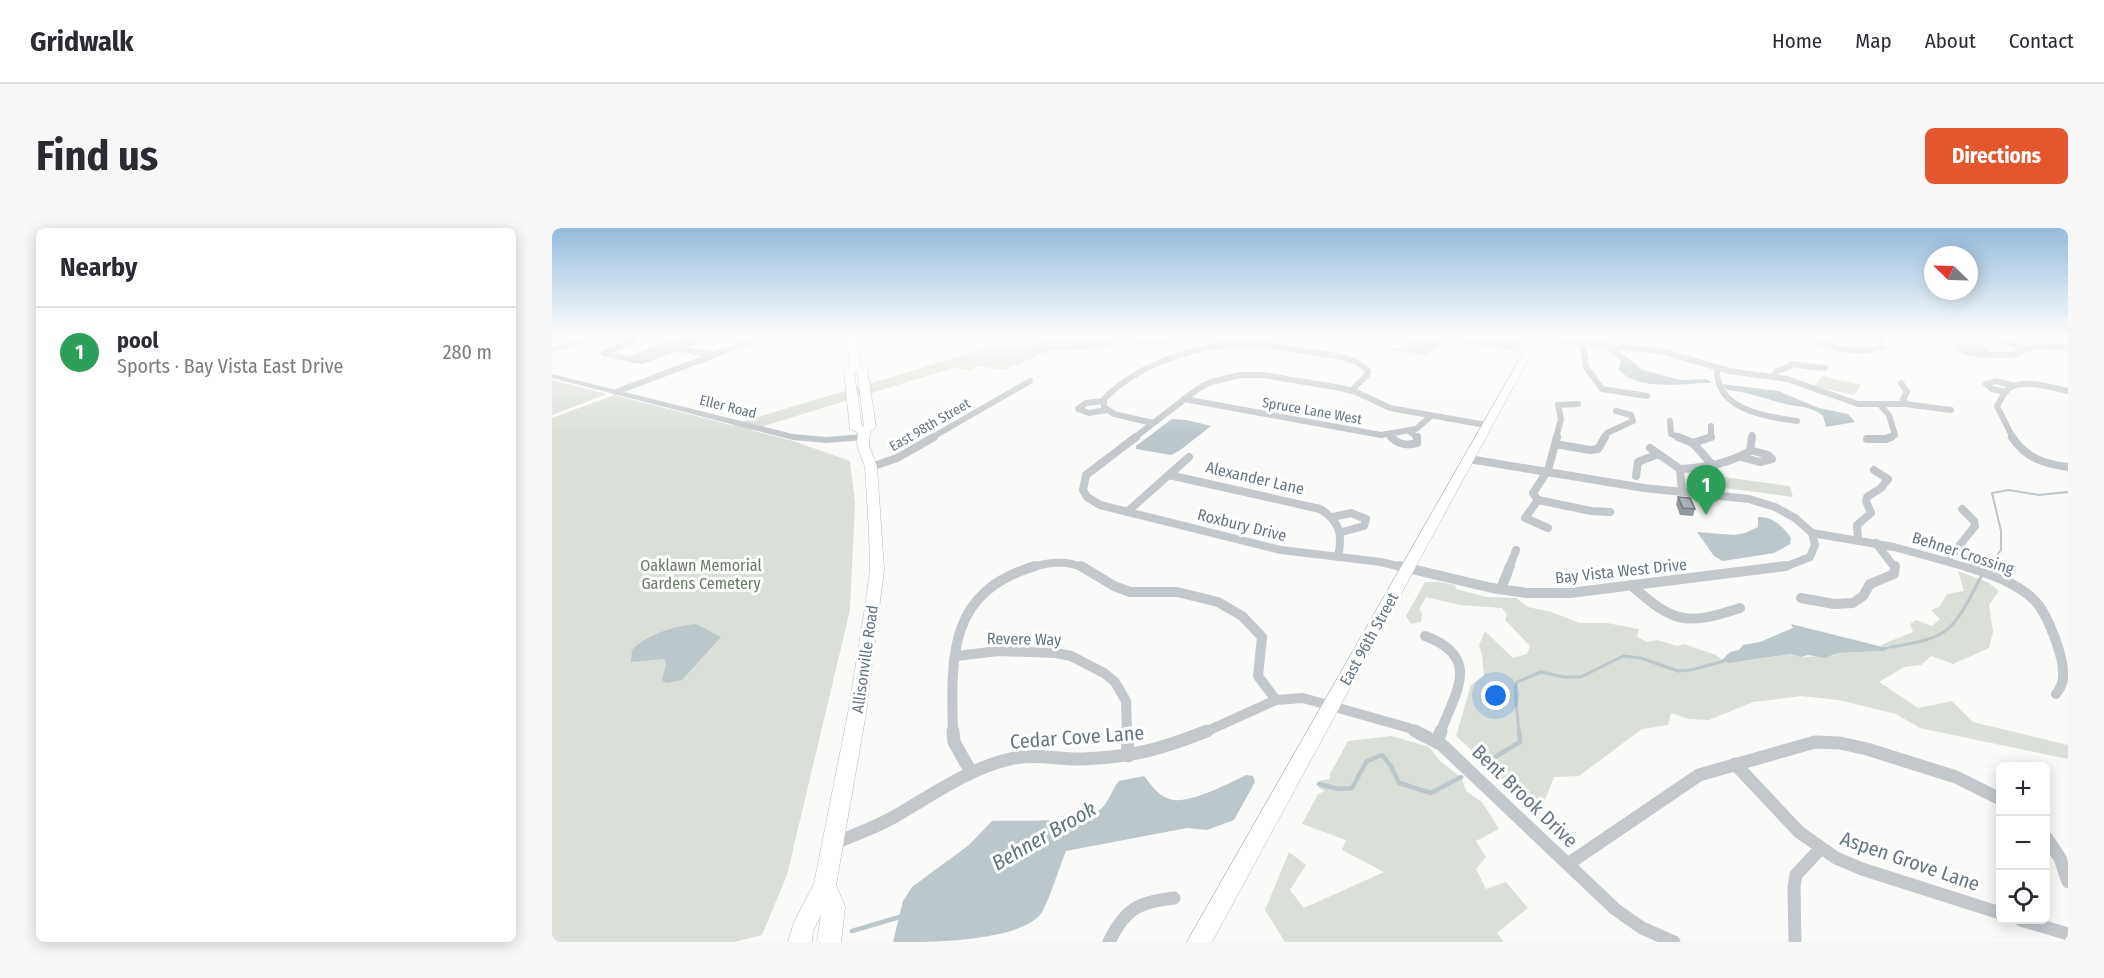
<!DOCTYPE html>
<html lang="en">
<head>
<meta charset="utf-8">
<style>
  body { margin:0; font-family:"Fira Sans Condensed",sans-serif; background:#f7f7f7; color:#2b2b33 }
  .controls { position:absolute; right:18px; bottom:18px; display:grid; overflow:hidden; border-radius:9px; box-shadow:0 3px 15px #0003 }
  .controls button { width:54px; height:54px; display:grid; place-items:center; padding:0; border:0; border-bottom:2px solid #e1e1e2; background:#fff; color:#2b2b33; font:30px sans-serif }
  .compass { position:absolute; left:1372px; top:18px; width:54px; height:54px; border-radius:50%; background:#fff; box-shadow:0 3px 15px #0003; rotate:293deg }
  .you { position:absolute; left:944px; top:468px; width:21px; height:21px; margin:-15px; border:4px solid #fff; border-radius:50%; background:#1a73e8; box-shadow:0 0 0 9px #1a73e833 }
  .badge { display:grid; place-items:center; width:39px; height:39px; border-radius:50%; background:#e4572e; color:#fff; font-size:20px; font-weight:700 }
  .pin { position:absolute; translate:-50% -50px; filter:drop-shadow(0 2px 3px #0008) }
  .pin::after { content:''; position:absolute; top:32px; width:21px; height:18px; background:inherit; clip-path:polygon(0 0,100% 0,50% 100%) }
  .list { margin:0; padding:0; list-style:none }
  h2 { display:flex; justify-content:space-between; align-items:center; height:78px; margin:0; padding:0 24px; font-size:26px }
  h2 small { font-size:20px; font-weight:400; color:#7c7c81 }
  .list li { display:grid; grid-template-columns:39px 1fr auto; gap:18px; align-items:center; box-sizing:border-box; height:90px; padding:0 24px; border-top:2px solid #e1e1e2 }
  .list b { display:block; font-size:22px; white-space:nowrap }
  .list p { margin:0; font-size:20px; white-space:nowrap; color:#7c7c81 }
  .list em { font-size:20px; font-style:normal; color:#7c7c81 }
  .icon { flex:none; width:33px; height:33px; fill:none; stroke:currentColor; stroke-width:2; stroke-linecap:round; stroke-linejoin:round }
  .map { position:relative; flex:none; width:1516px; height:714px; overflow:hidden; border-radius:9px }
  header { display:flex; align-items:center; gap:36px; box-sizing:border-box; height:84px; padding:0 30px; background:#fff; border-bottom:2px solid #e1e1e2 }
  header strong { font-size:28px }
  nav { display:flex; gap:33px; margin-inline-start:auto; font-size:21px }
  .intro { display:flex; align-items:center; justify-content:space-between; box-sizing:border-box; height:144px; padding:0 36px }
  h1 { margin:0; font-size:42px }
  .button { padding:15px 27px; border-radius:9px; background:#e4572e; color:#fff; font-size:21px; font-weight:700 }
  main { display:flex; gap:36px; padding:0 36px }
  aside { flex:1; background:#fff; border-radius:9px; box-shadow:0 3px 15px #0003 }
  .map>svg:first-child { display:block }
  .green { fill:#dadfd7 }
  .water { fill:#bbc7cb }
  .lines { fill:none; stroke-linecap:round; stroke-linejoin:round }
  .stream-far2 { stroke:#bbc7cb; stroke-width:2 }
  .stream-far1 { stroke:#bbc7cb; stroke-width:3 }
  .stream { stroke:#bbc7cb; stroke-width:4.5 }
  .primary-casing { stroke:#b5babe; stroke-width:1 }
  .minor-far3 { stroke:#c3c8cc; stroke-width:6 }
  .minor-far2 { stroke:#c3c8cc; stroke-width:8 }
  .minor-far1 { stroke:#c3c8cc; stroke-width:10 }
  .minor { stroke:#c3c8cc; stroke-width:13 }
  .tertiary { fill:#c3c8cc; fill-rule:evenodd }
  .primary { fill:#fff; fill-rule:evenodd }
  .wall { fill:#929a9f }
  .building { fill:#aab3b9; stroke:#777d82; stroke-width:1.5 }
  .labels { text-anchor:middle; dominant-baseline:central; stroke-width:6; stroke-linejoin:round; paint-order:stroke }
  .far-street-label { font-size:14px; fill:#657683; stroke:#fff }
  .street-label { font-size:16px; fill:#657683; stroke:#fff }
  .park-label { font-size:16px; fill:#687a64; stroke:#fff }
  .near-street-label { font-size:20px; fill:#657683; stroke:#fff }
  .near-water-label { font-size:21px; font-style:italic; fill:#60757c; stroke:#fff }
</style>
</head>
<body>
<header>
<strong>Gridwalk</strong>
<nav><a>Home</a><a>Map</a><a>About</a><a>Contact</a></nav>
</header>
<div class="intro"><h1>Find us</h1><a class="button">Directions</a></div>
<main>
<aside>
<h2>Nearby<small></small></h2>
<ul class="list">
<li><span class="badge" style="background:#2e9e5b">1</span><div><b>pool</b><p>Sports · Bay Vista East Drive</p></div><em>280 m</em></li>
</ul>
</aside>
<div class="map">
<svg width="1516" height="714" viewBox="0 0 1516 714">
  <rect width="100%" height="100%" fill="#fafaf8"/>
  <g class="green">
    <path d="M500,108H641L615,117L567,115L555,120L497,123L452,142L428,138L417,142L401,140L199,202L241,213L298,233L303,274L298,382L235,647L210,707L182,714H0V190L62,167L179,197L440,119H476Z"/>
    <path d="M743,108L844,121L867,108H974L965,123L896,113L873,127Z"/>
    <path d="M1270,148L1309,157L1302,167L1262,158Z"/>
    <path d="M0,152L55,166L0,187Z"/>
    <path d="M1141,245L1238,258L1241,269L1143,256Z"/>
    <path d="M1406,343L1437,355L1447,363L1437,377L1441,404L1437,420L1401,436L1379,428L1369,437L1352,439L1327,454L1366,480L1400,473L1421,494L1516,517V531L1368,500L1344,486L1287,472L1249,468L1201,474L1157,492L1137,491L1119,485L1116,497L1090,501L1027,548L1002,549L992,574L979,577L904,508L919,457L932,448L930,427L927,417L933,403L961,430L975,426L978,418L953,392L955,387L950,380L907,377L874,369L867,381L870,386L869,394L859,396L854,388L873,354H888L903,357L904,361L934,369L964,370L976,379L999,384L1028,395H1055L1087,401L1085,409L1095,414L1105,412L1125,418L1132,416L1164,427L1172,434L1192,433L1239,426L1249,429L1280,428L1286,425L1331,423L1329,417L1361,404L1358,396L1364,392L1380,398L1388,391L1379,382L1387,379L1395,366L1412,363Z"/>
    <path d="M840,508L877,519L889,534L909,549L914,563L930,574L947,601L924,613L934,629L924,641L934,661L954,654L976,680L945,705L952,714H733L713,682L737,624L754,637L738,662L752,680L832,644L790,622L794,612L750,596L766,566L773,563L767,560V553L778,551V546L796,513Z"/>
  </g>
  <g class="water">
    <path d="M1058,120L1064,121L1091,142L1128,152L1155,151L1160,155C1132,155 1086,164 1066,141L1069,134L1060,125L1053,121Z"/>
    <path d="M1170,156L1226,163L1267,180L1296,186L1303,194L1274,199L1271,188C1259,177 1240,179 1226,174C1209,169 1194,164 1175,162Z"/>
    <path d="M620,191L635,192L659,198L627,223L619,227L584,221V218Z"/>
    <path d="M1206,289C1220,288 1232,299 1239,310L1238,316L1222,325L1171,333L1162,328L1145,304L1182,307L1193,305L1206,299Z"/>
    <path d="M144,396L169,409L130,452L114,455L110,452L114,436L112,431L79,434L80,422C96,406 122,398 144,396Z"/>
    <path d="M1239,396L1331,419H1340L1331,423L1286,425L1273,430L1256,427L1249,429L1239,426L1177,435L1170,432L1178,424L1187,422L1191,417L1208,414L1241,400Z"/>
    <path d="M694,547L701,548L703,554L682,592L655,602L635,600L514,623C508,637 496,677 488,687C463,714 377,714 341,714L351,673L360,659L417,617L440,593C466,592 532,596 550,580C557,573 560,561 567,553L592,548C600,558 608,570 621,572C639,575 678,555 694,547Z"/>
  </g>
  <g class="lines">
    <path class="stream-far2" d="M1435,340L1449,322V303L1440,265L1457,262L1487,267L1516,264"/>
    <g class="stream-far1">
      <path d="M1434,341L1436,338"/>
      <path d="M1339,419C1401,409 1400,403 1429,349"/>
      <path d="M967,505L963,461L965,454L989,444L1012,449H1029L1071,428L1089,430L1126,443L1139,442L1172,433"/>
    </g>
    <g class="stream">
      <path d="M933,535L968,514L967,503"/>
      <path d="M767,556L786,561L800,560L815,533L830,527L839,538L847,555L879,565L909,549"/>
      <path d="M300,703L351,688"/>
    </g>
    <defs>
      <g id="primary">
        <path d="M295,108H303L308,137L315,140L324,199L318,204L317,217L325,239L332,341L314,485L284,657L293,679L289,714H265L269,687L261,703L260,714H236L242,694L262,656L296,485L313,380L318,341L317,304L313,239L305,217L306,205L298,201L292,143L298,138ZM305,142L312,198L310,199L302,144Z"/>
        <path d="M981,108H989L660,714H635Z"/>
      </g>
    </defs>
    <use href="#primary" class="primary-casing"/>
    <g class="minor-far3">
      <path d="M69,108L84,112L52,125L77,131"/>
      <path d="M1256,108C1277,122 1306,126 1330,119L1328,108"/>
      <path d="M1433,108L1474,120"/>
      <path d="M138,109L153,110L90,133L77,131Z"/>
      <path d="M983,110L1109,123L1177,143L1235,151L1306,176H1353L1399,182"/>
      <path d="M1031,116L1034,139L1050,161L1095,168"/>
      <path d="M1411,118L1431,121L1438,127L1413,124L1407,119Z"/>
      <path d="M129,121L160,127"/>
      <path d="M0,122L43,108"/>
      <path d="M1438,127H1460L1483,118L1516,119"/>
      <path d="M1165,140C1163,182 1212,188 1245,193"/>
      <path d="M1222,148L1224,143L1237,139L1239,136L1273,140"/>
      <path d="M1349,155L1355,164L1351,171L1355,176"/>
      <path d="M64,164L212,108"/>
      <path d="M1454,164L1440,161L1434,156L1444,153L1462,158"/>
      <path d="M632,171L829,207L864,201L878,189"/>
      <path d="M552,173L534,175L526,181L537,185L555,182"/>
      <path d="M1329,178L1337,187L1343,207L1336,210"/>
      <path d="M1118,193L1119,206L1129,210"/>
      <path d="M601,195L562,186L552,179V171C587,135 651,114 701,116C719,117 737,121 756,124C777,127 801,127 816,143L815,147L799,163"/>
      <path d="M857,203L866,210"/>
      <path d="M837,206L841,210"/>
      <path d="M379,210L478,153"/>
      <path d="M582,210L647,160L659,154L688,147H711L789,160L804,164L838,180L934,197"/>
      <path d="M1004,210L1009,191L1006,177L1026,176"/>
      <path d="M1052,210L1055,205L1081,193L1079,187L1064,183"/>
      <path d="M1156,210L1159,209V198"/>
      <path d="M1200,210V207"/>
      <path d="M1461,210L1445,178C1449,172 1452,163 1459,159C1474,151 1500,160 1516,163"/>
    </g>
    <g class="minor-far2">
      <path d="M584,209L534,247L531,262L535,269L548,277L729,322L829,334L853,340"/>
      <path d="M839,209C847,217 855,218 865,215V209"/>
      <path d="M1126,209L1141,215L1162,239"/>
      <path d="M1460,209C1474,230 1492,236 1516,239"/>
      <path d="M1315,211H1334L1339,209"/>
      <path d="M1141,215L1159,209"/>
      <path d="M1003,216L1038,222L1046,221L1053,209"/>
      <path d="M1098,220L1128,241"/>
      <path d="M1189,229L1208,234L1220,231L1216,227L1198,222"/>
      <path d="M917,231L1092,260L1197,271L1223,279L1243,290L1260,305L1263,317L1258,329L1235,338L1222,340"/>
      <path d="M319,239L345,230L382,209"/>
      <path d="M1128,241C1153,240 1176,236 1198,223L1200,209"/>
      <path d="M1128,241L1130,264"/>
      <path d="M617,247L768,281C788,293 791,307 786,329"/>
      <path d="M1084,248L1086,234L1106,226"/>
      <path d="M986,272L1039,283L1058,284"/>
      <path d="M575,284L637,229"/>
      <path d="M781,289L799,285L814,291L812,298L790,304"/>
      <path d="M996,300L973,290L986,272L981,265L996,242L1005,209"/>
      <path d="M1260,305L1342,319L1418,340"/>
      <path d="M1306,312L1305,297L1319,285L1314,273L1315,269L1329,260L1336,251L1322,242"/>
      <path d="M1324,315L1343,340"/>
      <path d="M1395,333L1423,298L1422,293L1410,281"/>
      <path d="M478,340C496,334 515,332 532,340"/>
      <path d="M957,340L964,322"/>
    </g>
    <g class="minor-far1">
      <path d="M529,338L562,358L578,364H625L666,374L690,388L710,409L706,448L724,472"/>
      <path d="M847,338L940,360L975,365H1018L1234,338"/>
      <path d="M1414,338C1437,346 1464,354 1481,371C1495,383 1513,431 1511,449C1511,455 1508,461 1504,466"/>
      <path d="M1079,357C1121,395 1134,398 1188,380"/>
      <path d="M949,361L958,338"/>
      <path d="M1249,370L1282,376L1301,375L1311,368L1318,356L1342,346L1343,338"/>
      <path d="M873,408C930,429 904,463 888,505"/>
      <path d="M405,428L446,423L504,425L519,428L552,445L563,454L574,473L575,505"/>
      <path d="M401,505C399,427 396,364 483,338"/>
      <path d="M651,505L724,472L751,470L857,500L866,505"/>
    </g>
    <g class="minor">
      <path d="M401,503L402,514L419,544"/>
      <path d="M575,503L576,528"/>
      <path d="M863,503L890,517L1063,681L1090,700L1122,714"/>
      <path d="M885,514L889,503"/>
      <path d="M1183,536L1247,604L1284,630L1310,641L1448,685"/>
      <path d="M1494,609L1508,630L1516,654"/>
      <path d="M282,616C301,607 322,600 340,590C379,568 415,541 458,531C484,525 506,532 531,531C581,529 609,521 655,503"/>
      <path d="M1016,636L1147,547L1263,514L1288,515L1315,521L1404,549L1448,571"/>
      <path d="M1469,692L1516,706"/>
      <path d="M557,714C573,681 586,674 622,670"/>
      <path d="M1243,714L1242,659L1244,647L1268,621"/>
    </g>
    <path class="tertiary" d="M0,146L241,206L274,209L312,206L317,209L312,212L274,215L241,212L0,150Z"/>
    <use href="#primary" class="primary"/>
  </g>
  <path class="wall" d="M1126,269L1143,281L1141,288L1128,287L1124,276Z"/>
  <path class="building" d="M1126,269L1138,270L1143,281L1131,280Z"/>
  <linearGradient id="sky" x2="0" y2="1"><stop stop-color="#96bcdc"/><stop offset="0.52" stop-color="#fdfdfc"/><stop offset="1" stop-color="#fdfdfc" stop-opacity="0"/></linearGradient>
  <rect width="1516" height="208" fill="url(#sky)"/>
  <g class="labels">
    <g class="far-street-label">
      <text transform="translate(176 179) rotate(14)">Eller Road</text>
      <text transform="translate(760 183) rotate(10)">Spruce Lane West</text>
      <text transform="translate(378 197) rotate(-30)">East 98th Street</text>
    </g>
    <g class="street-label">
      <text transform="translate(703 250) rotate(13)">Alexander Lane</text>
      <text transform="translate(690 297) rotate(14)">Roxbury Drive</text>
      <text transform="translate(1411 325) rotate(18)">Behner Crossing</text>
      <text transform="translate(1069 343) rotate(-6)">Bay Vista West Drive</text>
      <text transform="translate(472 411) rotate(1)">Revere Way</text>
      <text transform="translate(817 411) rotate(-61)">East 96th Street</text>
      <text transform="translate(313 431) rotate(-82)">Allisonville Road</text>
    </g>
    <g class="park-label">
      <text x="149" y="337">Oaklawn Memorial<tspan x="149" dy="18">Gardens Cemetery</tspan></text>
    </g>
    <g class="near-street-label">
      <text transform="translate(525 509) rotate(-4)">Cedar Cove Lane</text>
      <text transform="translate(973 568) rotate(44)">Bent Brook Drive</text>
      <text transform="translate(1358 633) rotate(19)">Aspen Grove Lane</text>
    </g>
    <g class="near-water-label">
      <text transform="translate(492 608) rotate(-30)">Behner Brook</text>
    </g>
  </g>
</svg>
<div class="controls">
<button>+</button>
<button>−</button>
<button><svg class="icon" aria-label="locate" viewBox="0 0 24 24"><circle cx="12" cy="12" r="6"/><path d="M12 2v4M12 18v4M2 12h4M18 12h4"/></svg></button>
</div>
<svg class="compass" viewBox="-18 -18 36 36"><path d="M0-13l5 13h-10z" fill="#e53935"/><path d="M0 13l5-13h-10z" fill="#7c7c81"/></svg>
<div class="you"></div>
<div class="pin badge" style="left:1154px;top:287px;background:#2e9e5b">1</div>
</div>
</main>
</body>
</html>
